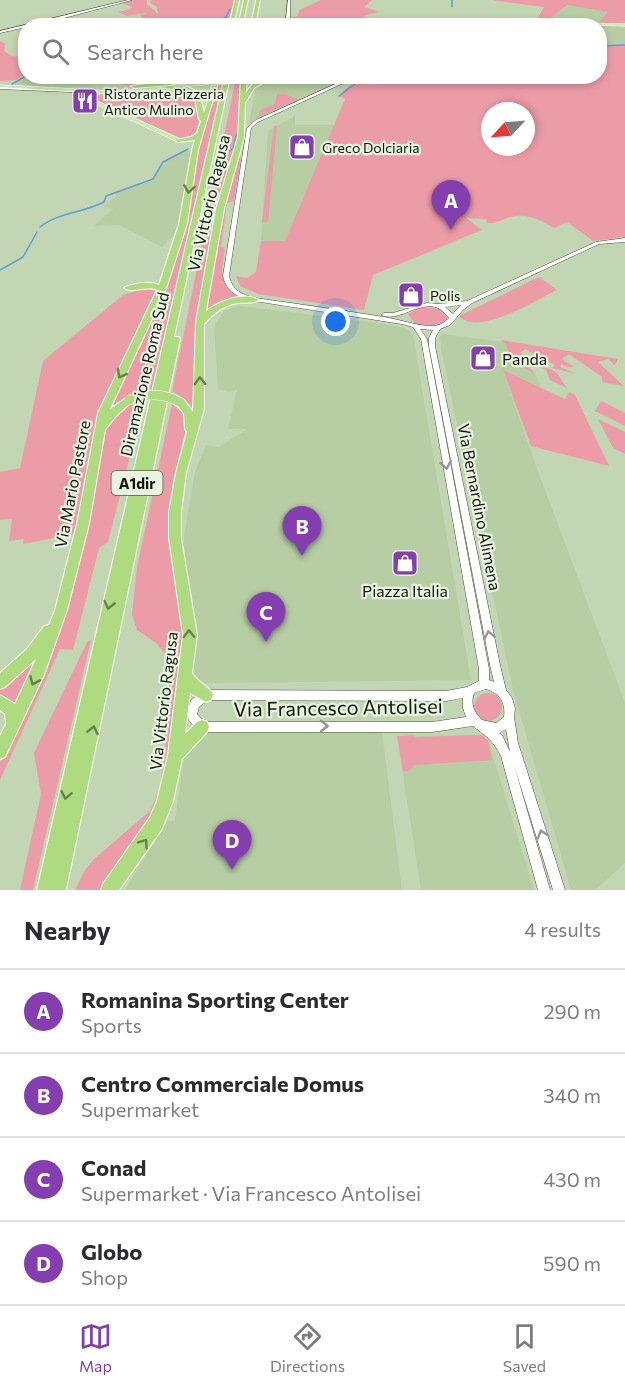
<!DOCTYPE html>
<html lang="en">
<head>
<meta charset="utf-8">
<style>
  body { margin:0; font-family:Commissioner,sans-serif; background:#f2f2f3; color:#2b2b33 }
  .compass { position:absolute; left:481px; top:102px; width:54px; height:54px; border-radius:50%; background:#fff; box-shadow:0 3px 9px #0003; rotate:244deg }
  .you { position:absolute; left:336px; top:322px; width:21px; height:21px; margin:-15px; border:4px solid #fff; border-radius:50%; background:#1a73e8; box-shadow:0 0 0 9px #1a73e833 }
  .badge { display:grid; place-items:center; width:39px; height:39px; border-radius:50%; background:#853eb0; color:#fff; font-size:20px; font-weight:700 }
  .pin { position:absolute; translate:-50% -50px; filter:drop-shadow(0 2px 3px #0008) }
  .pin::after { content:''; position:absolute; top:32px; width:21px; height:18px; background:inherit; clip-path:polygon(0 0,100% 0,50% 100%) }
  .list { margin:0; padding:0; list-style:none }
  h2 { display:flex; justify-content:space-between; align-items:center; height:78px; margin:0; padding:0 24px; font-size:26px }
  h2 small { font-size:20px; font-weight:400; color:#7c7c81 }
  .list li { display:grid; grid-template-columns:39px 1fr auto; gap:18px; align-items:center; box-sizing:border-box; height:84px; padding:0 24px; border-top:2px solid #e1e1e2 }
  .list b { display:block; font-size:22px; white-space:nowrap }
  .list p { margin:0; font-size:20px; white-space:nowrap; color:#7c7c81 }
  .list em { font-size:20px; font-style:normal; color:#7c7c81 }
  .icon { flex:none; width:33px; height:33px; fill:none; stroke:currentColor; stroke-width:2; stroke-linecap:round; stroke-linejoin:round }
  .map { position:relative; flex:none; width:625px; height:890px; overflow:hidden }
  .search { position:absolute; background:#fff; box-shadow:0 3px 9px #0003; left:18px; right:18px; top:18px; height:66px; display:flex; align-items:center; gap:15px; box-sizing:border-box; padding:0 21px; border-radius:24px; color:#7c7c81; font-size:22px }
  .sheet { height:414px; background:#fff }
  nav { display:flex; justify-content:space-around; align-items:center; box-sizing:border-box; height:84px; border-top:2px solid #e1e1e2; background:#fff; font-size:16px; color:#7c7c81 }
  nav a { display:grid; justify-items:center; gap:3px }
  nav .on { color:#853eb0 }
  .map>svg:first-child { display:block }
  .built { fill:#b7cda4 }
  .green { fill:#ec9ca7; fill-rule:evenodd }
  .lines { fill:none; stroke-linecap:round; stroke-linejoin:round }
  .stream { stroke:#5e9ddc; stroke-width:1.5 }
  .minor-casing { stroke:#465537; stroke-width:1 }
  .major-casing { stroke:#fff; stroke-width:1 }
  .highway-casing { stroke:#fff; stroke-width:2 }
  .minor { fill:#fff; fill-rule:evenodd }
  .major { fill:#cee9b3; fill-rule:evenodd }
  .highway { fill:#aedb80; fill-rule:evenodd }
  .major-bridge-casing { stroke:#fff; stroke-width:6; stroke-linecap:butt }
  .highway-bridge-casing { stroke:#fff; stroke-width:10; stroke-linecap:butt }
  .major-bridge { stroke:#cee9b3; stroke-width:5 }
  .highway-bridge { stroke:#aedb80; stroke-width:9 }
  .oneway { stroke:#67834b }
  .oneway2 { stroke:#949791 }
  .labels { text-anchor:middle; dominant-baseline:central; stroke-width:4.5; stroke-linejoin:round; paint-order:stroke }
  .far-poi-label { font-size:14px; fill:#11170a; stroke:#e9f3e1; text-anchor:start }
  .shield { fill:#e9f3e1; stroke:#52594a; stroke-width:1.5 }
  .shield-label { font-size:15px; font-weight:bold; fill:#11170a }
  .street-label { font-size:16px; fill:#11170a; stroke:#e9f3e1 }
  .poi-label { font-size:16px; fill:#11170a; stroke:#e9f3e1; text-anchor:start }
  .near-street-label { font-size:20px; fill:#11170a; stroke:#e9f3e1 }
</style>
</head>
<body>
<div class="map">
<svg width="625" height="890" viewBox="0 0 625 890">
  <rect width="100%" height="100%" fill="#c3d6b3"/>
  <g class="built">
    <path d="M567,5L609,12L598,23L546,22Z"/>
    <path d="M553,23L625,25V45L600,46V26L554,25Z"/>
    <path d="M29,76H104V82L92,86L55,87L13,84Z"/>
    <path d="M274,76L353,77L249,124L255,90Z"/>
    <path d="M295,116V125H334L285,242L261,241L268,131Z"/>
    <path d="M188,149L191,156L180,220L175,234L162,247L119,225L94,226L113,209L104,207L117,196L114,193L154,180L165,161Z"/>
    <path d="M240,306L377,323L405,328L413,335L471,680L203,683L192,674L183,556L184,536L195,472L206,445L219,447L247,429H228L237,389L229,392L218,389L214,326L224,311Z"/>
    <path d="M443,334L505,342L515,364L535,373L541,387L503,371L536,466L625,703V863L595,890H571L513,690L441,348L440,336Z"/>
    <path d="M382,732L402,890H125L167,821H175L185,747L199,733Z"/>
    <path d="M482,735L488,740L534,890H421L397,736Z"/>
  </g>
  <g class="green">
    <path d="M135,0H147V4L158,14L157,7L150,3L151,0H234L228,25L151,26L152,19L143,20L140,15L147,14L145,13L127,16L118,12L133,8L122,3Z"/>
    <path d="M321,0H372L364,7L379,12L363,16L376,22C355,27 323,26 296,26L293,22L292,17L298,16L299,10Z"/>
    <path d="M492,0H625V24L598,23L608,12L567,5L546,22L536,21L544,7Z"/>
    <path d="M0,41L5,44L4,51L12,56L25,57V75L16,80L0,81Z"/>
    <path d="M625,45V237L593,241L567,222L554,228C542,221 530,214 516,216C505,217 498,224 487,223L486,219L466,218L482,230L373,275L364,310L258,294L240,286L236,276L247,278L256,272L261,241H285L345,99L339,96C352,77 370,84 389,76H600V46ZM490,111H526V147H490Z"/>
    <path d="M111,76L188,77C167,82 132,91 111,81Z"/>
    <path d="M220,77H225L152,389L147,390L108,542L99,548L73,650L60,649L0,780V763L24,711L92,493L107,426L122,408L137,400L138,391L108,408L160,300L200,142Z"/>
    <path d="M236,77H242L240,129L207,266L194,409L185,399L172,391Z"/>
    <path d="M184,90L194,93L200,118L194,137L183,139L94,99V96L100,94Z"/>
    <path d="M277,94H285L299,100L258,117L260,110L275,104Z"/>
    <path d="M274,126H277L268,222H262Z"/>
    <path d="M238,156L241,160L234,201L227,203L221,247L225,249C221,274 218,282 239,298L223,301L207,311L218,237Z"/>
    <path d="M539,277L557,290C536,300 478,337 459,316Z"/>
    <path d="M150,286L158,288L130,352L98,414L75,534L23,544L24,539L9,541L12,519L0,520V472L20,468L43,361L123,295Z"/>
    <path d="M421,307L440,309L449,319L441,325H416L408,314Z"/>
    <path d="M500,340L618,359L615,365L608,359L598,362L624,386L602,382V377L569,354L562,359L574,367H567L561,364L560,367L577,374L552,368L555,365L525,349L520,353L557,373L567,388L550,380L546,370L533,363L528,366L535,373L515,364L505,343Z"/>
    <path d="M503,370L565,399L569,392L575,395L609,466L531,446Z"/>
    <path d="M601,401L625,413V426L595,411Z"/>
    <path d="M172,404L183,413L186,429L173,481L168,529L184,631L165,782L156,813L103,890H75L85,870L94,859L150,811L160,788L175,665L156,643L137,630L132,614L137,567Z"/>
    <path d="M598,419L625,432V454L613,448Z"/>
    <path d="M91,640L33,890H20L41,794L34,753L87,642Z"/>
    <path d="M37,657L15,707L0,697V687Z"/>
    <circle cx="488" cy="707" r="14"/>
    <path d="M414,735L415,737L482,735L488,740L492,760L414,765L409,771H403L397,736Z"/>
  </g>
  <g class="lines">
    <g class="stream">
      <path d="M452,0V7"/>
      <path d="M207,26L226,17L230,9"/>
      <path d="M444,26L446,23"/>
      <path d="M600,46L625,45"/>
      <path d="M12,84L26,76"/>
      <path d="M339,96L356,83L389,76"/>
      <path d="M221,154L233,149L238,130"/>
      <path d="M40,227C59,212 83,213 104,202L106,196L153,179L163,162L188,149"/>
      <path d="M0,270L23,257L37,232"/>
    </g>
    <defs>
      <g id="minor">
        <path d="M128,0H132L34,26H26V27L0,33V31Z"/>
        <path d="M288,0H290V18L293,26H290L286,18Z"/>
        <path d="M353,76H359L258,122L251,128L229,276C232,290 242,295 255,298C298,304 341,310 384,317C398,319 420,327 434,326C441,325 445,322 449,318C446,314 442,310 438,308C419,300 399,323 381,315L384,313H393L427,303L439,304L467,301L596,242L625,238V242L599,244L472,303L463,310L450,325L440,329L435,338V346L500,665L506,690L512,698L515,708L514,717L518,743L565,890H553L514,765L550,890H538L501,756C492,739 487,737 473,726L432,732H202C196,730 189,721 186,715L191,700L206,690L446,691L467,687L479,681V669L421,339L413,327L402,324L248,300C235,296 226,290 223,276L247,128L256,120ZM461,305L453,314L445,307ZM420,329L433,330L429,338V346L490,665L494,682L489,680V669L427,339ZM486,689C500,693 506,703 504,717L496,723L482,720C474,712 470,704 474,693ZM463,698V708L466,717L432,722H204L197,714L199,707L208,700L446,701ZM506,729L510,752L502,735L499,733Z"/>
        <path d="M0,87L94,91L96,92L94,93L0,89Z"/>
      </g>
      <g id="major">
        <path d="M446,19L625,24V26L446,21L418,26H406Z"/>
        <path d="M256,76H266L251,80L249,79Z"/>
        <path d="M211,82L213,84L113,93H102L94,97L95,100L180,139V141L178,142L91,102L90,96L97,93L0,87V85L113,91Z"/>
      </g>
      <g id="highway">
        <path d="M235,0H239L233,26H229Z"/>
        <path d="M244,0H248L242,26H238Z"/>
        <path d="M256,0H260L255,26H251Z"/>
        <path d="M187,76H196L170,85L134,88L131,86L170,81Z"/>
        <path d="M215,76H220L198,150L187,224L166,289L110,409L129,396L134,400L116,416L105,430L89,524L67,610L44,675L5,757L0,759V736L6,724L5,714L0,710V695L15,704L36,659L5,687L0,689V673L27,649L44,626L49,625L55,610L77,524L98,413L157,290C147,285 133,294 124,288C132,283 150,281 159,285L179,224L192,150L195,140L178,142L175,140L191,137L197,133L201,121L199,119L194,94L186,91L165,88L168,86L187,87L199,92L204,113Z"/>
        <path d="M225,76H230L174,337H179L180,339L66,890H37Z"/>
        <path d="M241,76H247L246,93C251,83 263,76 275,76L254,88L245,103L244,137L224,209L206,311C219,301 244,291 259,300C253,304 247,302 239,303C225,304 214,313 204,324V409L186,473L181,512V538L197,635L192,673C198,683 210,687 213,695L211,700L206,702L190,693L185,734L197,722L202,720L207,722L209,727L207,732L182,759L173,801L162,829L119,890H101L103,884L150,817L157,801L168,755L183,635L169,538V512L176,473L187,432L185,429L184,414L176,403L181,399L184,400L193,412L196,322L216,209L238,137Z"/>
      </g>
    </defs>
    <use href="#minor" class="minor-casing"/>
    <use href="#major" class="major-casing"/>
    <use href="#highway" class="highway-casing"/>
    <use href="#minor" class="minor"/>
    <use href="#major" class="major"/>
    <use href="#highway" class="highway"/>
    <defs>
      <path id="major-bridge" d="M211,83L251,79"/>
      <path id="highway-bridge" d="M129,400C147,393 164,392 181,403"/>
    </defs>
    <use href="#major-bridge" class="major-bridge-casing"/>
    <use href="#highway-bridge" class="highway-bridge-casing"/>
    <use href="#major-bridge" class="major-bridge"/>
    <use href="#highway-bridge" class="highway-bridge"/>
  </g>
  <defs><path id="oneway-chevron" d="M-2-3.5L2.5 0L-2 3.5" fill="none" stroke-width="1.6" stroke-linecap="round" stroke-linejoin="round" transform="scale(1.5)"/></defs>
  <g class="oneway">
    <use href="#oneway-chevron" transform="translate(189 189) rotate(99)"/>
    <use href="#oneway-chevron" transform="translate(121 374) rotate(119)"/>
    <use href="#oneway-chevron" transform="translate(200 381) rotate(-91)"/>
    <use href="#oneway-chevron" transform="translate(109 605) rotate(103)"/>
    <use href="#oneway-chevron" transform="translate(189 634) rotate(-91)"/>
    <use href="#oneway-chevron" transform="translate(34 681) rotate(114)"/>
    <use href="#oneway-chevron" transform="translate(93 730) rotate(-78)"/>
    <use href="#oneway-chevron" transform="translate(66 795) rotate(102)"/>
    <use href="#oneway-chevron" transform="translate(144 843) rotate(-54)"/>
  </g>
  <g class="oneway2">
    <use href="#oneway-chevron" transform="translate(446 465) rotate(80)"/>
    <use href="#oneway-chevron" transform="translate(489 635) rotate(-101)"/>
    <use href="#oneway-chevron" transform="translate(324 726)"/>
    <use href="#oneway-chevron" transform="translate(542 834) rotate(-107)"/>
  </g>
  <defs>
    <symbol id="restaurant-square" viewBox="-11 -11 22 22"><rect x="-9" y="-9" width="18" height="18" rx="4" fill="#853eb0" stroke="#e9f3e1"/><path d="M-5-6h1v4h1v-4h1v4h1v-4h1v5L-1.5 .5V6h-2V.5L-5-1ZM5-6V6H3V1.5H1.5Q1.5-4 5-6Z" fill="#fff"/></symbol>
    <symbol id="shop-square" viewBox="-11 -11 22 22"><rect x="-9" y="-9" width="18" height="18" rx="4" fill="#853eb0" stroke="#e9f3e1"/><path d="M-5-2.5h2.3a2.7 3.5 0 0 1 5.4 0H5L5.5 6h-11ZM-1.5-2.5h3a1.5 2.3 0 0 0-3 0Z" fill="#fff"/></symbol>
  </defs>
  <g fill-rule="evenodd">
    <use href="#restaurant-square" x="70" y="86" width="30" height="30"/>
    <use href="#shop-square" x="287" y="132" width="30" height="30"/>
    <use href="#shop-square" x="396" y="280" width="30" height="30"/>
    <use href="#shop-square" x="468" y="343" width="30" height="30"/>
    <use href="#shop-square" x="390" y="548" width="30" height="30"/>
  </g>
  <g class="labels">
    <g class="far-poi-label">
      <text x="104" y="93">Ristorante Pizzeria<tspan x="104" dy="16">Antico Mulino</tspan></text>
      <text x="322" y="147">Greco Dolciaria</text>
      <text x="430" y="295">Polis</text>
    </g>
    <rect class="shield" x="111.5" y="471" width="51" height="24" rx="4.5"/>
    <g class="shield-label">
      <text x="137" y="483">A1dir</text>
    </g>
    <g class="street-label">
      <text transform="translate(208 203) rotate(-77)">Via Vittorio Ragusa</text>
      <text transform="translate(144 374) rotate(-77)">Diramazione Roma Sud</text>
      <text transform="translate(72 484) rotate(-79)">Via Mario Pastore</text>
      <text transform="translate(480 507) rotate(79)">Via Bernardino Alimena</text>
      <text transform="translate(163 701) rotate(-83)">Via Vittorio Ragusa</text>
    </g>
    <g class="poi-label">
      <text x="502" y="358">Panda</text>
      <text x="405" y="590" text-anchor="middle">Piazza Italia</text>
    </g>
    <g class="near-street-label">
      <text transform="translate(338 707) rotate(-1)">Via Francesco Antolisei</text>
    </g>
  </g>
</svg>
<svg class="compass" viewBox="-18 -18 36 36"><path d="M0-13l5 13h-10z" fill="#e53935"/><path d="M0 13l5-13h-10z" fill="#7c7c81"/></svg>
<div class="you"></div>
<div class="pin badge" style="left:451px;top:230px">A</div>
<div class="pin badge" style="left:302px;top:556px">B</div>
<div class="pin badge" style="left:266px;top:642px">C</div>
<div class="pin badge" style="left:232px;top:870px">D</div>
<div class="search"><svg class="icon" aria-label="search" viewBox="0 0 24 24"><circle cx="10" cy="10" r="6"/><path d="M15 15l6 6"/></svg>Search here</div>
</div>
<section class="sheet">
<h2>Nearby<small>4 results</small></h2>
<ul class="list">
<li><span class="badge">A</span><div><b>Romanina Sporting Center</b><p>Sports</p></div><em>290 m</em></li>
<li><span class="badge">B</span><div><b>Centro Commerciale Domus</b><p>Supermarket</p></div><em>340 m</em></li>
<li><span class="badge">C</span><div><b>Conad</b><p>Supermarket · Via Francesco Antolisei</p></div><em>430 m</em></li>
<li><span class="badge">D</span><div><b>Globo</b><p>Shop</p></div><em>590 m</em></li>
</ul>
</section>
<nav>
<a class="on"><svg class="icon" aria-label="map" viewBox="0 0 24 24"><path d="M3 6l6-2 6 2 6-2v14l-6 2-6-2-6 2zM9 4v14M15 6v14"/></svg>Map</a>
<a><svg class="icon" aria-label="directions" viewBox="0 0 24 24"><path d="M12 3l9 9-9 9-9-9zM9 14v-3h6M13 9l2 2-2 2"/></svg>Directions</a>
<a><svg class="icon" aria-label="saved" viewBox="0 0 24 24"><path d="M7 4h10v16l-5-4-5 4z"/></svg>Saved</a>
</nav>
</body>
</html>
